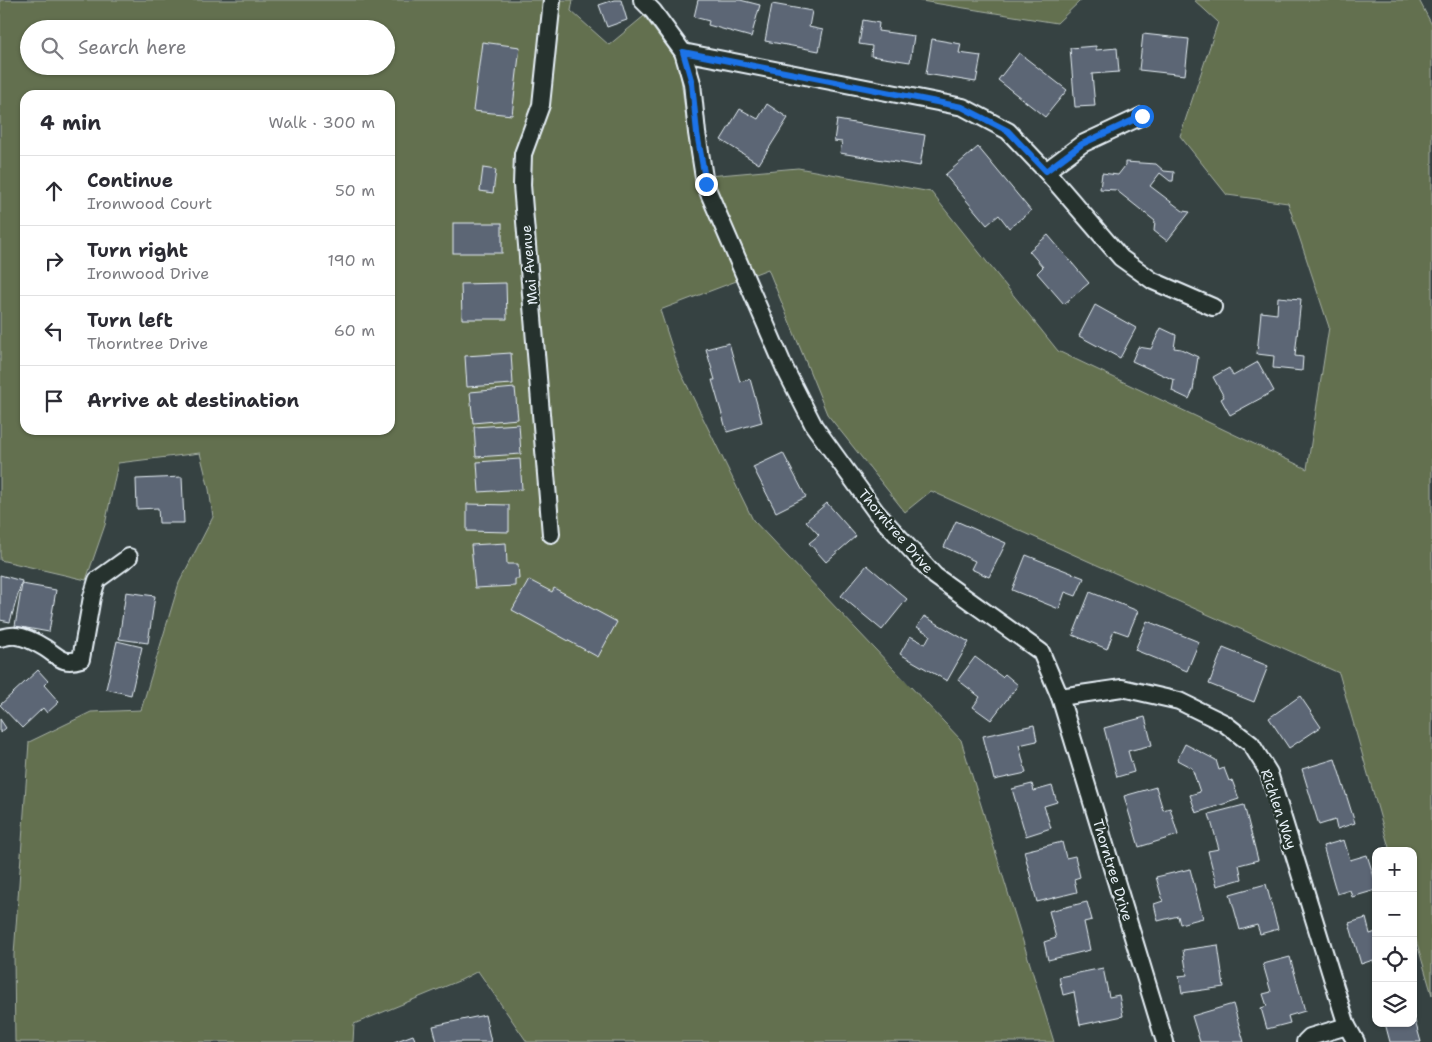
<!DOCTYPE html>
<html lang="en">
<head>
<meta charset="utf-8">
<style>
  body { margin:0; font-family:"Shantell Sans",sans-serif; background:#f2f2f3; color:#2b2b33 }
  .controls { position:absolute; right:15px; bottom:15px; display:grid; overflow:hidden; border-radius:10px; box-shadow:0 1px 4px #0004 }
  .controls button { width:45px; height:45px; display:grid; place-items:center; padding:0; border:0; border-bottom:1px solid #e1e1e2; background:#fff; color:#2b2b33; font:25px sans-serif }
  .stop { position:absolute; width:15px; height:15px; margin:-11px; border:4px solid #1a73e8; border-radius:50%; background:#fff }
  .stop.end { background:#1a73e8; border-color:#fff; box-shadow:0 1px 5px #0008 }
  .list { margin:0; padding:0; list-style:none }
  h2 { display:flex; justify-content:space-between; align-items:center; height:65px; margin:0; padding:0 20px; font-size:21px }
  h2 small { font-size:16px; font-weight:400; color:#7c7c81 }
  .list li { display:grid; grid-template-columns:32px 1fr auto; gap:15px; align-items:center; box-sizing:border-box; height:70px; padding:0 20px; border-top:1px solid #e1e1e2 }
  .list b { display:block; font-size:19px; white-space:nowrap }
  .list p { margin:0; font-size:16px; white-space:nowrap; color:#7c7c81 }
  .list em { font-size:16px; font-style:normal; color:#7c7c81 }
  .icon { flex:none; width:28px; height:28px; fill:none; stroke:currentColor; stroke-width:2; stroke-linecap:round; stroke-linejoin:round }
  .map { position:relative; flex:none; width:1432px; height:1042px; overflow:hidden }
  .search { position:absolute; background:#fff; box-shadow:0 1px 4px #0004; left:20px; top:20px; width:375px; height:55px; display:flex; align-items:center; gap:12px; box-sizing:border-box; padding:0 18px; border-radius:28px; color:#7c7c81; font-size:19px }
  .panel { position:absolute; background:#fff; box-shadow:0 1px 4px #0004; left:20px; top:90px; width:375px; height:345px; border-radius:15px }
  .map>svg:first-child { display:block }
  .green { fill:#636f50; stroke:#a6b0a4; fill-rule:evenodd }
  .building { fill:#5c6674; stroke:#e8f1f8 }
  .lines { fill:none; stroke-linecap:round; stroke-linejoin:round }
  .minor-casing { stroke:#e8f1f8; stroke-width:20 }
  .minor { stroke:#26332d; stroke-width:16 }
  .route { stroke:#1a73e8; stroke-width:6 }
  .labels { text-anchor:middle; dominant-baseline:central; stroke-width:5; stroke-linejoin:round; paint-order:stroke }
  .street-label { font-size:14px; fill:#e8f1f8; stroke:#26332d }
</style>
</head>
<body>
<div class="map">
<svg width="1432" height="1042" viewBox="0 0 1432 1042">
  <rect width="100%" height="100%" fill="#364242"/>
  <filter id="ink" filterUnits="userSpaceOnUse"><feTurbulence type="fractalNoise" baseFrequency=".02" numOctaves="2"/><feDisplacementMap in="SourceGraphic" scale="10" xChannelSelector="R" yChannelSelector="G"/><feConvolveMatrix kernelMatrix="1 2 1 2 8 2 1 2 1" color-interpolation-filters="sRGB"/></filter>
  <g filter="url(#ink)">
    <g class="green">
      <path d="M0,0H573L571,11L609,45L644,16L679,63L688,134L697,177L798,168L931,192L1058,351L1307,469L1329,327L1288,203L1227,195L1180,136L1218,22L1194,0H1419L1432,25V995L1413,930V851H1390L1339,673L931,491L905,512L827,414L768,269L660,310L679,369L753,520L961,740L1054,1042H527L478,971L461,980L354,1024L353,1042H15L14,955L29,742L91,712L141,710L179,583L213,517L209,489L200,453L118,463L105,525L86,580L0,560ZM29,29H386V66H29ZM25,95H390V430H25Z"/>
      <path d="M915,0H1081L1057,23Z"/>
    </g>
    <g class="building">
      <path d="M614,0H621L627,20L607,27L599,5Z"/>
      <path d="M698,0H740L760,5L751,37L708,25L709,21L694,17Z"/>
      <path d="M772,4L812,11L809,27L823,30L819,51L765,41Z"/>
      <path d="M863,20L879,23L878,31L914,36L910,62L871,56L872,46L859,44Z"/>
      <path d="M1143,34L1189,39L1185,75L1139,70Z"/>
      <path d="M932,39L961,44L959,53L981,56L976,82L926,74Z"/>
      <path d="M482,42L520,47L512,115L473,111Z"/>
      <path d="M1096,46V50L1117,48L1119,72L1092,74L1095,106L1075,107L1070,48Z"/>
      <path d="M1019,53L1067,90L1045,117L998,80Z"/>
      <path d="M767,104L788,118L759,164L721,140L740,109L758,119Z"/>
      <path d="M837,120L925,135L920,166L840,153L842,142L834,141Z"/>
      <path d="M978,147L1031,211L1009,228L999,215L987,225L945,175Z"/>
      <path d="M1125,162L1156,164L1164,171L1174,172L1173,181H1170L1160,173L1150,186L1183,211L1190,212L1167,241L1154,231L1155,221L1116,190L1100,189L1102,173L1118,175L1125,166Z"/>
      <path d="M483,168L496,170L493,193L480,191Z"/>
      <rect x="453" y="223" width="49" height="30"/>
      <path d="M1048,235L1089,283L1064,304L1037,273L1043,267L1029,251Z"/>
      <path d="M506,283L507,319H462L461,284Z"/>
      <path d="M1278,297L1301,299L1295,356L1303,357L1302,371L1273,368L1274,356L1257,354L1261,312L1277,314Z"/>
      <path d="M1095,305L1136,328L1120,358L1079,336Z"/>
      <path d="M1161,328L1176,335L1174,348L1181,349L1198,357L1193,390L1189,399L1172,391L1174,380L1132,361L1138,347L1151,349Z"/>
      <path d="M729,343L740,382L750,379L762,422L727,432L712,380H715L706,349Z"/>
      <path d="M511,353L513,384L467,387L465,356Z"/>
      <path d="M1258,362L1274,391L1230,415L1221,399L1224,397L1213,377L1229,368L1233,376Z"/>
      <path d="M515,388L518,419L473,423L470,392Z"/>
      <path d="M519,424L521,454L476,457L474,427Z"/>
      <path d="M783,453L806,497L776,512L753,467Z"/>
      <path d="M520,459L522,489L479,492L477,462Z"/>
      <path d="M182,477L184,523H159L158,508L137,509L136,479Z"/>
      <path d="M827,503L856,536L826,562L809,543L819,535L806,521Z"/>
      <path d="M467,504L509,505V532L467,531Z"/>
      <path d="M956,521L1006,543L989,577L971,569L975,561L944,547Z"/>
      <path d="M506,543L507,564H518L519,579H515V586L475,588L471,545Z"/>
      <path d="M1026,555L1084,578L1076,596L1065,592L1059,609L1012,590Z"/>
      <path d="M867,565L907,599L882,630L841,596Z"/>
      <path d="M0,575L22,581L10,622L0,620Z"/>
      <path d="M529,580L552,592L554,588L617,622L598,657L512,610Z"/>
      <path d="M22,584L56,590L49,632L15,626Z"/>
      <path d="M126,592L155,596L148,643L119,639Z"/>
      <path d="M1090,592L1138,611L1128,635L1114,630L1107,649L1073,635Z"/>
      <path d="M924,616L969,642L947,681L900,654L910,636L925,644L930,635L917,627Z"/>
      <path d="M1147,621L1199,642L1187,671L1135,650Z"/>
      <path d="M117,641L142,647L131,695L106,689Z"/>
      <path d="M1223,648L1268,666L1254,702L1209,684Z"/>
      <path d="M975,657L1002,677L1005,674L1018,685L991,720L973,707L980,697L958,680Z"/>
      <path d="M38,670L48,681L44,685L59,702L47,713L43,708L22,728L0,705Z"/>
      <path d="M1300,696L1321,727L1289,748L1269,718Z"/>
      <path d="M1145,717L1152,745L1128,751L1134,772L1117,777L1104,728Z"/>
      <path d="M0,719L6,728L0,733Z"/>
      <path d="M1034,725L1037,741L1019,745L1026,773L994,780L983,736Z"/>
      <path d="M1185,744L1216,760L1219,770L1224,768L1229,781L1232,780L1239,799L1196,813L1190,795L1200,792L1192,768L1177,760Z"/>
      <path d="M1335,759L1355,823L1337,829L1335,820L1319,825L1302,769Z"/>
      <path d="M1032,784L1034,791L1052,786L1057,802L1044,806L1051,828L1026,836L1012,789Z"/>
      <path d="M1156,787L1163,810L1170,808L1178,835L1139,847L1124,796Z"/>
      <path d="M1244,805L1258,860L1239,865L1242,879L1217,886L1208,851L1219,849L1209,814Z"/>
      <path d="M1344,840L1350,860L1367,855L1376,883V890L1352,897L1350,890L1337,894L1323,846Z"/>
      <path d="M1062,842L1066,858L1075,856L1080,877L1074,879L1077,892L1037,902L1024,851Z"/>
      <path d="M1190,869L1203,918L1180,924L1178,916L1158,921L1154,904L1163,901L1156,877Z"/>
      <path d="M1266,884L1278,929L1260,934L1257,925L1240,930L1230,894Z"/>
      <path d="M1087,902L1092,920L1084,922L1090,950L1048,960L1044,942L1056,938L1049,911Z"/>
      <path d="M1366,918L1370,934L1376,932V968L1373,960L1361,964L1349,923Z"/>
      <path d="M1218,945L1224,987L1182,993L1179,976L1187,975L1183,950Z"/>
      <path d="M1290,957L1305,1011L1288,1016L1290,1023L1267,1029L1261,1008L1267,1006L1263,994L1271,992L1263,964Z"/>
      <path d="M1103,968L1109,997L1119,995L1123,1016L1080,1025L1074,992L1063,995L1059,977Z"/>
      <path d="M1233,1004L1244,1042H1200L1192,1016Z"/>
      <path d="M1413,1014L1421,1042H1390L1385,1023H1413Z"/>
      <path d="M485,1015L491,1042H437L433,1026Z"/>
      <path d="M413,1035L416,1042H394Z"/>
    </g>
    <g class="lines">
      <defs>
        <g id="minor">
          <path d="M642,0L653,11L683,52L692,83L697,133L705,184L785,369L814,426L876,512L935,576L1041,652L1060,697L1165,1042"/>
          <path d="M683,52L963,107L1008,131L1046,171L1121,258L1153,281L1213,307"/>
          <path d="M1046,171L1082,144L1142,116"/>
          <path d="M551,534L522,185L523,154L541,105L552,0"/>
          <path d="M0,638C5,637 11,635 16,636C26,637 37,643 45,648C59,657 63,665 81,659L92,597L97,580L129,557"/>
          <path d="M1060,697L1122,688L1179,701L1224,723L1251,744L1269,773L1347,1026L1356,1042"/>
          <path d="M1305,1042L1310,1037L1347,1026"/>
        </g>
      </defs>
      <use href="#minor" class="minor-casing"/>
      <use href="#minor" class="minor"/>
    </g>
  </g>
  <g class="lines" filter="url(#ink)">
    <path class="route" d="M706,184L697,133L692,83L683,52L962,107L1008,131L1046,171L1082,144L1142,116"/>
  </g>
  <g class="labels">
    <g class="street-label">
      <text transform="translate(529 265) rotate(-95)">Mai Avenue</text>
      <text transform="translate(896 531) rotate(49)">Thorntree Drive</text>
      <text transform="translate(1279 809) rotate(71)">Richlen Way</text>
      <text transform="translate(1113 870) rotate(73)">Thorntree Drive</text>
    </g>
  </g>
</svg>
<div class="controls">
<button>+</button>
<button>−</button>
<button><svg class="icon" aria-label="locate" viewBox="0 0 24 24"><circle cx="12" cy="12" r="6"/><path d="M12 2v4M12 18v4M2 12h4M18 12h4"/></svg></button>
<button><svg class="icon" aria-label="layers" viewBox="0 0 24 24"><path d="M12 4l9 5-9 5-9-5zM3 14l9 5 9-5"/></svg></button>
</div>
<div class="stop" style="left:1142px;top:116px"></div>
<div class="stop end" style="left:706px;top:184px"></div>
<div class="search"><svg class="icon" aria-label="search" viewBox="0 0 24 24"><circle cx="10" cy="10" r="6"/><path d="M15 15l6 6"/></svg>Search here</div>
<section class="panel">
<h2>4 min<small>Walk · 300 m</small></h2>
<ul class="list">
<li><svg class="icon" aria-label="ahead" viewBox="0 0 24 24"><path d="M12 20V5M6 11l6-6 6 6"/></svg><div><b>Continue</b><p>Ironwood Court</p></div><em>50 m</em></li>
<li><svg class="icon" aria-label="right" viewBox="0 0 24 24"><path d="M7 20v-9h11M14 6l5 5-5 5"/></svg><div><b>Turn right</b><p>Ironwood Drive</p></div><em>190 m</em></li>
<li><svg class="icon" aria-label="left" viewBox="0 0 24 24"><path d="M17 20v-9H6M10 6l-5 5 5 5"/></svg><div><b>Turn left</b><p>Thorntree Drive</p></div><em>60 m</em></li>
<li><svg class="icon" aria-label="arrive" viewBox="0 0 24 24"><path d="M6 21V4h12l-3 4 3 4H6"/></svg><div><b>Arrive at destination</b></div></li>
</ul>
</section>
</div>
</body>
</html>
